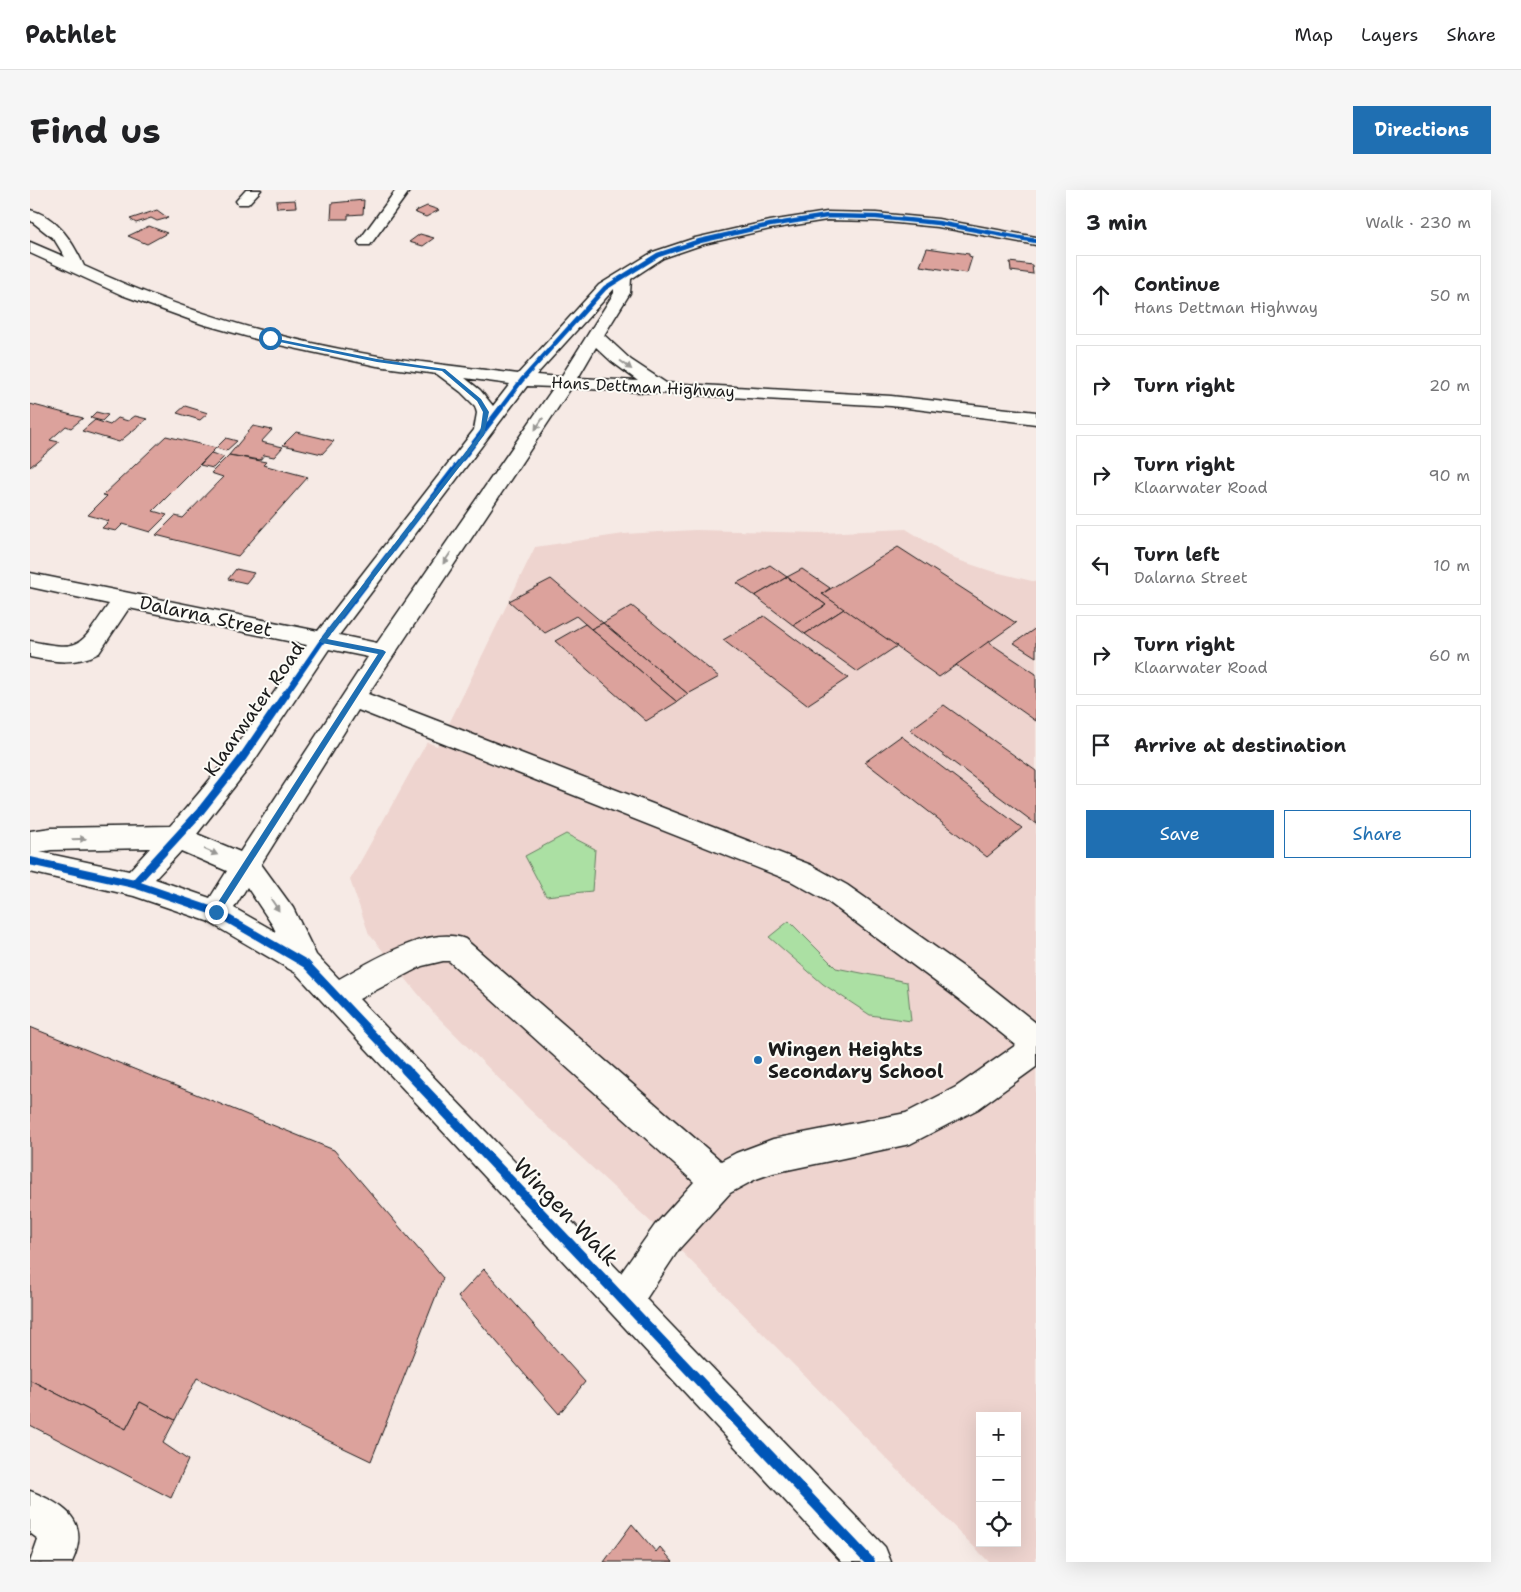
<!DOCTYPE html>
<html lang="en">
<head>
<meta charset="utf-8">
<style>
  body { margin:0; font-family:"Shantell Sans",sans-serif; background:#f6f6f6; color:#202124 }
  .controls { position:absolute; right:15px; bottom:15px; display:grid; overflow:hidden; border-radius:0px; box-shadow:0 5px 20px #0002 }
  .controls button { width:45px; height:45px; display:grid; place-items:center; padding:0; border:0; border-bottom:1px solid #e0e0e0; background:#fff; color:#202124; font:25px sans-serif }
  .stop { position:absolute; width:15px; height:15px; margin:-11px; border:4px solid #1f6fb2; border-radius:50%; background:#fff }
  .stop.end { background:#1f6fb2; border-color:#fff; box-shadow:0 1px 5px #0008 }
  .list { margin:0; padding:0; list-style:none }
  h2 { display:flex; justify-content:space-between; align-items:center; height:65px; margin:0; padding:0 20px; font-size:21px }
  h2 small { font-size:16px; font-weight:400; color:#757577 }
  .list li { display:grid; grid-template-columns:32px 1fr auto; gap:15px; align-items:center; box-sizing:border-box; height:80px; margin:0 10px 10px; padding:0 10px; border:1px solid #e0e0e0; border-radius:0px }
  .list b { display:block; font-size:19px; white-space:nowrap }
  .list p { margin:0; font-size:16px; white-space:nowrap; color:#757577 }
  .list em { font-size:16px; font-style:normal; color:#757577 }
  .actions { display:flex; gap:10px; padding:15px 20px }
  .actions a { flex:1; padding:11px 0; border:1px solid #1f6fb2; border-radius:0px; text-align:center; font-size:18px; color:#1f6fb2 }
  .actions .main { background:#1f6fb2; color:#fff }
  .icon { flex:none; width:28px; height:28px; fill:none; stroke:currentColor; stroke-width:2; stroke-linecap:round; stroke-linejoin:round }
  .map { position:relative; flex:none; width:1006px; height:1372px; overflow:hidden; border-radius:0px }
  header { display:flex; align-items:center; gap:30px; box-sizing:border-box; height:70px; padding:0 25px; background:#fff; border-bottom:1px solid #e0e0e0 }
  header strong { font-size:24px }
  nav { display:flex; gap:28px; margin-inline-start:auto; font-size:18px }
  .intro { display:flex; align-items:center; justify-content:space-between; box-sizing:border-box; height:120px; padding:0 30px }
  h1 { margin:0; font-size:35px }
  .button { padding:12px 22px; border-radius:0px; background:#1f6fb2; color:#fff; font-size:18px; font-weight:700 }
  main { display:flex; gap:30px; padding:0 30px }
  aside { flex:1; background:#fff; border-radius:0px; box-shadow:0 5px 20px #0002 }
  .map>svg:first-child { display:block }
  .built { fill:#eed4cf; fill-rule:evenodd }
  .green { fill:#abe0a3; stroke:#647e60 }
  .building { fill:#dca29c; stroke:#1c1c1c }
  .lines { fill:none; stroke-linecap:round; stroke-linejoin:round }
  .minor-casing { stroke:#1c1c1c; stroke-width:3 }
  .minor { fill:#fdfcf7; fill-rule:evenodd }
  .cycleway-far3-casing { stroke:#fdfcf7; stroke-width:6 }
  .cycleway-far2-casing { stroke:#fdfcf7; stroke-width:8 }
  .cycleway-far1-casing { stroke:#fdfcf7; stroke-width:11 }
  .cycleway-casing { stroke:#fdfcf7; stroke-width:13 }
  .cycleway-far3 { stroke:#0057b8; stroke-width:4.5 }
  .cycleway-far2 { stroke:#0057b8; stroke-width:5.5 }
  .cycleway-far1 { stroke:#0057b8; stroke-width:8 }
  .cycleway { stroke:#0057b8; stroke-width:10 }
  .oneway { fill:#989794 }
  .route { fill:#1f6fb2 }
  .poi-dot { fill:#1f6fb2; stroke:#fdfcf7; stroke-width:2 }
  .labels { text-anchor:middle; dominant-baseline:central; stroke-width:4; stroke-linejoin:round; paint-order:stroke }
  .far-street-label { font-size:16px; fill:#1c1c1c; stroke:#fdfcf7 }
  .street-label { font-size:19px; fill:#1c1c1c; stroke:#fdfcf7 }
  .poi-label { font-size:19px; font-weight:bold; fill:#1c1c1c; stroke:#fdfcf7; text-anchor:start }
  .near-street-label { font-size:22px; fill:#1c1c1c; stroke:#fdfcf7 }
</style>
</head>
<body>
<header>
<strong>Pathlet</strong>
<nav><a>Map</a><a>Layers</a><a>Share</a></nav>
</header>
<div class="intro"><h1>Find us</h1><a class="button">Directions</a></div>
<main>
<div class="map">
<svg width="1006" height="1372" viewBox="0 0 1006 1372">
  <rect width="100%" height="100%" fill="#f6eae5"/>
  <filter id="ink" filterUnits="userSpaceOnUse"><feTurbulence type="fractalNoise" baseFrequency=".02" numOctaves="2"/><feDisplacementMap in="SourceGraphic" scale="10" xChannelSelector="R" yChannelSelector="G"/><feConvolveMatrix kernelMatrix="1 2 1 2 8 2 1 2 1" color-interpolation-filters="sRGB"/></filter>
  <g filter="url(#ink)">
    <path class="built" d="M876,339L925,369L961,381L1006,392V1372H959L637,1047L498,918L403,822L339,744L320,690L397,552L407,556L414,544L505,357L594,344L665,340L791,343ZM950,1226H987V1353H950Z"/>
    <g class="green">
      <path d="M536,644L565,659L562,701L516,706L495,666Z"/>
      <path d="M759,731L806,778L877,792L881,831L840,825L793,794L739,747Z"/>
    </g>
    <g class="building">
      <path d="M265,10L266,17L247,18L246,11Z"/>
      <path d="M334,10L333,24L318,25V29H301L302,13Z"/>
      <path d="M397,16L409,20L396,27L384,22Z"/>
      <path d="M127,20L138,28L127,31L121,28L106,33L100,29Z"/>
      <path d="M119,36L137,43L117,54L98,46Z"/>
      <path d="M390,44L404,48L393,56L379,52Z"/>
      <path d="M897,58L939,64V66L942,67L937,83L890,76Z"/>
      <path d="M980,72L1002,75L1003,84L981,81Z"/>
      <path d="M0,214L53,228L41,238L36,236L20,250L29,252L0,277Z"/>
      <path d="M155,216L178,223L170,230L147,223Z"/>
      <path d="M66,222L78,225L72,231L60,228Z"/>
      <path d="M105,226L117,229L89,252L52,241L65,230L80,235L88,228L98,231Z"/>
      <path d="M223,236L242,240L231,252L253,257L244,267L234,265L230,270L199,265Z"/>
      <path d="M266,242L304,251L292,264L253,255Z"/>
      <path d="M136,246L186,258L123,321L137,325L120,342L93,334L86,341L72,338L79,331L58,325L77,306L73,305Z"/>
      <path d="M196,248L207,251L196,261L186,258Z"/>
      <path d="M181,263L194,267L183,278L170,275Z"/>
      <path d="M199,265L236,272L233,275L278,287L208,366L126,345L145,326L153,328L193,287L181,283Z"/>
      <path d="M868,357L986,433L909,487L792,404Z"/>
      <path d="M740,375L757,387L725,406L707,393Z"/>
      <path d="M206,379L224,383L216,393L198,389Z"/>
      <path d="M772,379L800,398L792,404L814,419L775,444L763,435L796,415L757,387Z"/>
      <path d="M757,387L796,415L763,435L725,406Z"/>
      <path d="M521,389L573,433L561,439L546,426L515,443L479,411Z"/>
      <path d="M602,416L689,487L658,504L573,433Z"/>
      <path d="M814,419L867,456L828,482L775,444Z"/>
      <path d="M734,426L818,488L777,515L693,450Z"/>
      <path d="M573,433L658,504L647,512L561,439Z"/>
      <path d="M555,434L561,439L647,512L616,531L525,451Z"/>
      <path d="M1006,438V467L984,453Z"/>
      <path d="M958,452L1006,484V531L926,475Z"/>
      <path d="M914,515L1006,581V634L880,540Z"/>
      <path d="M871,546L992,638L957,667L835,572Z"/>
      <path d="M0,837L304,960L413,1088L341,1271L167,1188L145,1230L110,1212L96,1239L0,1190Z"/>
      <path d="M454,1079L555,1192L529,1224L428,1107Z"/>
      <path d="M0,1190L96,1239L110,1212L145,1230L133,1253L158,1270L141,1308L0,1235Z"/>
      <path d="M602,1334L626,1362L630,1357L643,1372H574Z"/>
    </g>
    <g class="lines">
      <defs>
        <g id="minor">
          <path d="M216,0H231L218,14H208L206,11Z"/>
          <path d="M366,0H380L340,55H330L328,52Z"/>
          <path d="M0,20C27,26 43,52 54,76C147,119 246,149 348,166C394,173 441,178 488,184L569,95L623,62L665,48L740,31L797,22L846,23L908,29L1006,47V55L908,37L846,31L797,30L740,39L674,54L633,68L601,89L600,103L574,145L601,170L636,193L861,206L1006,222V234L861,216L541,198L338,504L781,675L817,695L952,790L1006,833V877L948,919L880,954L743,983L726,989L700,1003L649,1059L616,1109L855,1357L861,1372H812L266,783L177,731L104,706L0,682V641L21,638L140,636C192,580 234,517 277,455L99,418L69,463C46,475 25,472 0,467V451C54,462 49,456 79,414L0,397V383L288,441L444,240L447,223L445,216L431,202L407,184L347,176L240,153L172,134L92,105L0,63V52L35,67L24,49L0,30ZM584,99V103L531,187L506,185ZM566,157L581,171L608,191L548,188ZM435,188L480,194L463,216L450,200ZM497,196L524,197L347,453L309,445ZM299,459L338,467L210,662L167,644L222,574ZM328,520L761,691L797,711L930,810L986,855L926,897L876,923L743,949L706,963L691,971L435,749C399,735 342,771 309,789L286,765L263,718L231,674ZM120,658L99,681L10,662L21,660ZM151,661L197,681L180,708L125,689ZM217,697L243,736L246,742L204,718ZM413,771H419L664,992L625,1035L591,1083L329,809L392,776Z"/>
          <path d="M0,1301C35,1315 61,1331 42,1372H0L8,1349L0,1343Z"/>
        </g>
      </defs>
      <use href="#minor" class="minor-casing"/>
      <use href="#minor" class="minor"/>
      <defs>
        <path id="cycleway-far3" d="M470,219L492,190L575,98L628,65L670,51L740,35L797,26L846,27L908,33L1006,51"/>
        <path id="cycleway-far2" d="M255,505L292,451L471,218"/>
        <g id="cycleway-far1">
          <path d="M0,671L104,694L186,722L276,774L376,880"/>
          <path d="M104,694L169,623L213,567L256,504"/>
        </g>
        <path id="cycleway" d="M375,879L840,1372"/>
      </defs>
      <use href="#cycleway-far3" class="cycleway-far3-casing"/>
      <use href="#cycleway-far2" class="cycleway-far2-casing"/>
      <use href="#cycleway-far1" class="cycleway-far1-casing"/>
      <use href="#cycleway" class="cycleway-casing"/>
      <use href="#cycleway-far3" class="cycleway-far3"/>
      <use href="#cycleway-far2" class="cycleway-far2"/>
      <use href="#cycleway-far1" class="cycleway-far1"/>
      <use href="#cycleway" class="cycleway"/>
    </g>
    <defs><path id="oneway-solid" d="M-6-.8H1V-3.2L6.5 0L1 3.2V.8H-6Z" transform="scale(1.25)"/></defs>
    <g class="oneway">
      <use href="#oneway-solid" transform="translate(596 175) rotate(37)"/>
      <use href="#oneway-solid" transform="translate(509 234) rotate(124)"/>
      <use href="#oneway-solid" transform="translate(417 368) rotate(124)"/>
      <use href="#oneway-solid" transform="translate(49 649) rotate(-1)"/>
      <use href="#oneway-solid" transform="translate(181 662) rotate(24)"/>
      <use href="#oneway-solid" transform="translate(245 715) rotate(56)"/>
    </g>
  </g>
  <path class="route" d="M238,147L347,169L415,179L451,209L459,222L454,245L297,449L353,460L356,462L188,725H183V720L348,464L292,453L289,451L450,244L453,222L447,211L412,181L347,172L240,150Z"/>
  <circle class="poi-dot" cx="728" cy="870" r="5"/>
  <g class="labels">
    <g class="far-street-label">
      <text transform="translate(613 197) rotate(3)">Hans Dettman Highway</text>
    </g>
    <g class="street-label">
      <text transform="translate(176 426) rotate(12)">Dalarna Street</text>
      <text transform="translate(224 519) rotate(-55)">Klaarwater Road</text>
    </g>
    <g class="poi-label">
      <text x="738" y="859">Wingen Heights<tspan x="738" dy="22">Secondary School</tspan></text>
    </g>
    <g class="near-street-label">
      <text transform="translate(536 1022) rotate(46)">Wingen Walk</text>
    </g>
  </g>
</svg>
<div class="controls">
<button>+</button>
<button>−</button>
<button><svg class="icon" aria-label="locate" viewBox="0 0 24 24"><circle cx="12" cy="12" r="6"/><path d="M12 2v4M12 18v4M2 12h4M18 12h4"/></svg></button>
</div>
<div class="stop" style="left:240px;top:148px"></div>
<div class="stop end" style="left:186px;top:722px"></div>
</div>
<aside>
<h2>3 min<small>Walk · 230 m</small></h2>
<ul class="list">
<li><svg class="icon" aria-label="ahead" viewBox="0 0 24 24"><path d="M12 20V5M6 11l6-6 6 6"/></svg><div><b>Continue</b><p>Hans Dettman Highway</p></div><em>50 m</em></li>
<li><svg class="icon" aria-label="right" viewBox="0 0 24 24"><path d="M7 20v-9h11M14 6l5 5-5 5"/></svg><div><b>Turn right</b></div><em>20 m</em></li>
<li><svg class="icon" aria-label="right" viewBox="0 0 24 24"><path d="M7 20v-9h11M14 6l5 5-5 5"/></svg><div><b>Turn right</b><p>Klaarwater Road</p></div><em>90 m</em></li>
<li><svg class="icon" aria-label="left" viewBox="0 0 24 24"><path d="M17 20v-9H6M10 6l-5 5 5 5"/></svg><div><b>Turn left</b><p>Dalarna Street</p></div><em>10 m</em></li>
<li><svg class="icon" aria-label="right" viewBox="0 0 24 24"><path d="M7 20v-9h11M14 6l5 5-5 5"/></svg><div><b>Turn right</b><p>Klaarwater Road</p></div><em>60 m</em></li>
<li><svg class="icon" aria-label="arrive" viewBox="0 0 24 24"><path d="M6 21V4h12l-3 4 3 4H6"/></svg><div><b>Arrive at destination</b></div></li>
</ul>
<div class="actions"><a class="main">Save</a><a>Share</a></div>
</aside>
</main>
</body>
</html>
